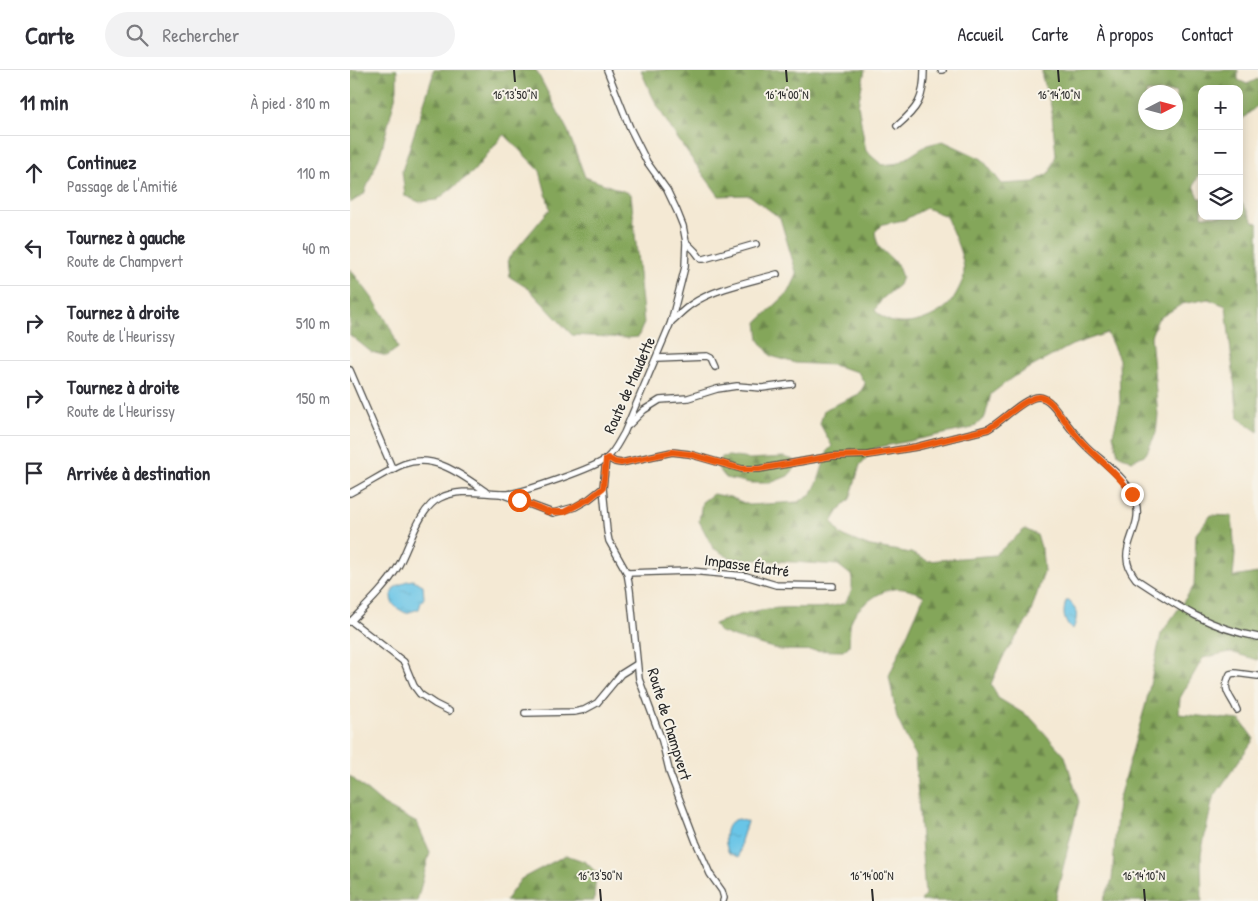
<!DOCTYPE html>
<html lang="fr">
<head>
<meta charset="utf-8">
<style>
  body { margin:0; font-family:"Patrick Hand",sans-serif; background:#f2f2f3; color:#2b2b33 }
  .controls { position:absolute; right:15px; top:15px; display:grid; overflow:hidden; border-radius:10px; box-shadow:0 2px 12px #0003 }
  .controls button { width:45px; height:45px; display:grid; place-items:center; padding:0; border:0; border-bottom:1px solid #e1e1e2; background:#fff; color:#2b2b33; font:25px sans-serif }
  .compass { position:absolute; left:788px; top:15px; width:45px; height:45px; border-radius:50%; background:#fff; box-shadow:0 2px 12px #0003; rotate:84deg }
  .stop { position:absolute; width:15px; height:15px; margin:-11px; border:4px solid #ea580c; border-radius:50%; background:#fff }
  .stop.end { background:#ea580c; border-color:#fff; box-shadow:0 1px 5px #0008 }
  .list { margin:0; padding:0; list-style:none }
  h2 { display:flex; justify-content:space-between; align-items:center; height:65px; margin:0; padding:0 20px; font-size:21px }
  h2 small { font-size:16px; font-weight:400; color:#7c7c81 }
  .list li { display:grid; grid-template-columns:32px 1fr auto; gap:15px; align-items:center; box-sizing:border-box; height:75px; padding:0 20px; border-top:1px solid #e1e1e2 }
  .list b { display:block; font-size:19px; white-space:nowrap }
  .list p { margin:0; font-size:16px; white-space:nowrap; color:#7c7c81 }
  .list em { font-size:16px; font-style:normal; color:#7c7c81 }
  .icon { flex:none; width:28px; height:28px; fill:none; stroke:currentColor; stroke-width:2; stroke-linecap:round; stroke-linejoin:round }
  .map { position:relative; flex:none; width:908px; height:831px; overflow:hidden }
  header { display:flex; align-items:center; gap:30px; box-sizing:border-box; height:70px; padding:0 25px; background:#fff; border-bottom:1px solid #e1e1e2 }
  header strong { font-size:24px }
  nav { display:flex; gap:28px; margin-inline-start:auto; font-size:18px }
  .search { width:350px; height:45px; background:#f2f2f3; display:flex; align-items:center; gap:12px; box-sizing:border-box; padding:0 18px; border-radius:28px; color:#7c7c81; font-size:19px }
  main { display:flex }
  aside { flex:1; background:#fff }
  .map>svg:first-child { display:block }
  .forest { fill:url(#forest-firs); stroke:#586842; fill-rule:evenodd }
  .water { fill:url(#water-ripples); stroke:#4a7889 }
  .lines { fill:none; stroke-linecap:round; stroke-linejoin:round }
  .minor-casing { stroke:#494844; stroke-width:8 }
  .minor { stroke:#fff; stroke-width:5.5 }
  .route { stroke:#ea580c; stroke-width:6 }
  .ticks { fill:none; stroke:#2b2b2b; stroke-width:2 }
  .labels { text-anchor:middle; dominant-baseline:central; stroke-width:4; stroke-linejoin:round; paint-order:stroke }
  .street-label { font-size:16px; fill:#2b2b2b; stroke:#f7f3e8 }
  .ticks-label { font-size:12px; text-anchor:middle; fill:#2b2b2b; stroke:#f7f3e8; stroke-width:4; stroke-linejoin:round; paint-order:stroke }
</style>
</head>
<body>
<header>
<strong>Carte</strong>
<div class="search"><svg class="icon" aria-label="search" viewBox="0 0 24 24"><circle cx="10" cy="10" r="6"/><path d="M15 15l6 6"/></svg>Rechercher</div>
<nav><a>Accueil</a><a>Carte</a><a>À propos</a><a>Contact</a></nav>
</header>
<main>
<aside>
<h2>11 min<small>À pied · 810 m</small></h2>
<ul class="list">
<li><svg class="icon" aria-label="ahead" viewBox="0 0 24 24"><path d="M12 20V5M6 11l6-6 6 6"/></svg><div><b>Continuez</b><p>Passage de l'Amitié</p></div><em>110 m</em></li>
<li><svg class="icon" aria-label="left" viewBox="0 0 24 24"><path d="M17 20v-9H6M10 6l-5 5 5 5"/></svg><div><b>Tournez à gauche</b><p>Route de Champvert</p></div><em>40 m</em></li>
<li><svg class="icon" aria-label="right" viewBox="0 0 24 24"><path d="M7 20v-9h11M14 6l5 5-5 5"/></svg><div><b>Tournez à droite</b><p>Route de l'Heurissy</p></div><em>510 m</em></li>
<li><svg class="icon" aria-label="right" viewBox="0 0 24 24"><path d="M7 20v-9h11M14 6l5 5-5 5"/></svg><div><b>Tournez à droite</b><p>Route de l'Heurissy</p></div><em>150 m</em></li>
<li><svg class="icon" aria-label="arrive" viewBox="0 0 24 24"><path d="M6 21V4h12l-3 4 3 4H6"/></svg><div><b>Arrivée à destination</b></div></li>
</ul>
</aside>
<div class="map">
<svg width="908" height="831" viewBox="0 0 908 831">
  <defs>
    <pattern id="forest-firs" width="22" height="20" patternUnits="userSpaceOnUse" patternTransform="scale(1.25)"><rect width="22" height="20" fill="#84a65a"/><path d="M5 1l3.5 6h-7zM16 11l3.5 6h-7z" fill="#6c874b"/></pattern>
    <pattern id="water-ripples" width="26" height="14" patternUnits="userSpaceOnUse" patternTransform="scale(1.25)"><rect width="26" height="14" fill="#69c5e7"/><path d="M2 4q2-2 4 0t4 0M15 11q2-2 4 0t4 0" fill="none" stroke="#5ba9c6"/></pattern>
  </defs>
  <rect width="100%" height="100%" fill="#f7f3e8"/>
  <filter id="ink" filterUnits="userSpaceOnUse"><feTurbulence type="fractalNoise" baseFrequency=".02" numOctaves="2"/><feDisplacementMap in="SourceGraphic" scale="10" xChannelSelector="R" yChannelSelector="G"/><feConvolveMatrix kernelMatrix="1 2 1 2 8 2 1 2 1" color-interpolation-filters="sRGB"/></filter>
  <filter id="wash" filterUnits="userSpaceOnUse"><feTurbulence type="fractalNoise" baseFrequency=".0096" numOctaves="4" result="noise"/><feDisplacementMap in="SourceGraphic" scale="20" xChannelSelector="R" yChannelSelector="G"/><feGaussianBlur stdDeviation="1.12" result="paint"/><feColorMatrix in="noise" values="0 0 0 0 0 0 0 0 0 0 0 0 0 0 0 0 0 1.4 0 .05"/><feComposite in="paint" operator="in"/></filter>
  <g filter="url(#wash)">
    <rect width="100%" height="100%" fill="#f4e9d4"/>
    <g class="forest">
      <path d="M0,0H47V20L31,82L14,124L0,133Z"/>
      <path d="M83,0H186L218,61L235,107L281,124L294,253L288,267L277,268L222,265L179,219L160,207L158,189L200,139L190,101L154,64L123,102L87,130L69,132L55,126L52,101L83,5Z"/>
      <path d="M291,0H515L508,35L516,81L532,95L549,93L577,75L593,71L632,89L652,114L684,112L700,102L706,85L701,36L692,7V0H888V10L897,14L908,9V35L889,52V19H852V98L844,115L849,128H852V146H889V132L893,134L904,152L908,153V362L888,348L876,236L858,229L832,234L808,249L801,266L808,345L806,363L796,384L782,391L768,384L763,365L770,335L769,289L757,263L722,275L663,307L641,324L635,347L623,358L525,378L510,395L500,429L490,439L482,452L491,465L515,475L561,483L578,491L645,485L675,459L687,465L692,480L694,502L679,548L653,587L641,614L648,628L681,648L715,686L729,732L705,831H571L575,825L565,686L547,648L539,606L574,526C550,514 536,517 516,533C510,538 503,544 501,552C499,558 500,568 499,576L493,581L430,580L384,567L368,561L364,554C385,546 406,539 429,538C452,536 473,541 495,533L502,520V506L488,495L380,488L363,478L349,451L352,432L363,424L380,427L399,435L448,432L461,425L468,411L478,380L482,376L470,354L474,340L509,324L515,314L508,302L482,295L445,293L421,286L409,270L407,252L439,222L447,205L430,148L399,125L369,126C340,86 308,46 291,0ZM796,22H826V52H796ZM576,138L596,146C602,162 618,192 613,209C610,217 603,231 597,236C579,252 542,263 525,240L532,229L549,215L552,207L547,194L528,176L525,162L533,154L554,150Z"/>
      <path d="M0,199C19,223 39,248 48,278L37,286L21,282L0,265Z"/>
      <path d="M379,386L399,389L434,387L444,390L445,398L438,406L420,413H400L376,408L367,397L372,387Z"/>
      <path d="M861,445L882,446L885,484L883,507L908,503V590L880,582L853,588L830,628L829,644L890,650L904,669L863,728L851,784L852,831H753L762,810L768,731L796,633L811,564L844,516L846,464Z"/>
      <path d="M0,706L34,735L67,753L80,782L67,831H0Z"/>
      <path d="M216,785L236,792L246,802L244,831H155L171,809Z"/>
    </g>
    <g class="water">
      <path d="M63,510L73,515L74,528L71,532L69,539L56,543C44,537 37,532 44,518L57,511Z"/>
      <path d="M716,531H719C728,539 728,548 723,559L719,557C713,548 713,542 716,531Z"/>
      <path d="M389,749L397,752L391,771L389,787L379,783C373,771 373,751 389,749Z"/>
    </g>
  </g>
  <g filter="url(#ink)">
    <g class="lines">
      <defs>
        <g id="minor">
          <path d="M591,0H593"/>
          <path d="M547,56C568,38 574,29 574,0"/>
          <path d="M336,172L345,181L351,189H354L406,174"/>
          <path d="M321,252C328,246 334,239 342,234C363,219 402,211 427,204"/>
          <path d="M307,288L357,286L361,288L365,297"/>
          <path d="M0,300L43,400"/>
          <path d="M279,355L294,340L310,330L338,328L367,319L387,316L412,318L442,314"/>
          <path d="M258,388L265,392L271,393L322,382L339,384L392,399H409L482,386L518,385L566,377L638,359C651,352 676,326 689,327C700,328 708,342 714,350C721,359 728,368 736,376C753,393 780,409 786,433C794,461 762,480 786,509C827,536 859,558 908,567"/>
          <path d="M256,389L253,418L257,461L259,471L277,503L280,520L289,609L312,671L320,704L346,772L360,804L372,821L374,828L373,831"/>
          <path d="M0,423C18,414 36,401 54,394C84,383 112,405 135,421"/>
          <path d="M151,424L203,443L225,437L239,429L253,418"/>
          <path d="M277,503L340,501L396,506L426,515L483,516"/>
          <path d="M1,551L54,592L64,616L70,624L85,634L99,641"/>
          <path d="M0,552C17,535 37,516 49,495C60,475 69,438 90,428C112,417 135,425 158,424C174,422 245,398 257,388C265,381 269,371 274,363L321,252L335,197L336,172L333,156L327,141L317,120L297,92L280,58L257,0"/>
          <path d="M887,640C881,625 871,622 880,604L885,603L908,606"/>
          <path d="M175,643L224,642L234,640L247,633L271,604L287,594"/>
        </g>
      </defs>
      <use href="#minor" class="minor-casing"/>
      <use href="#minor" class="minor"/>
    </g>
  </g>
  <g class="lines" filter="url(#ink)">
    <path class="route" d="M169,430L198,442H214L239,429L253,418L256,389L258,388L265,392L271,393L322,382L339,384L392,399H409L482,386L518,385L566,377L638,359C651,352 676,326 690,327C700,328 706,340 712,347C720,357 727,368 737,377C752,392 769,405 782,424"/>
  </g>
  <path class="ticks" d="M164,0L165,12M436,0L437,12M708,0L709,12M250,819L251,831M522,819L523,831M794,819L795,831"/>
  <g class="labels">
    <g class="street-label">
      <text transform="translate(279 315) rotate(-66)">Route de Maudette</text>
      <text transform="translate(397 495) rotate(8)">Impasse Élatré</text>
      <text transform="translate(320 654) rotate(73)">Route de Champvert</text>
    </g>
  </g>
  <g class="ticks-label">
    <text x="165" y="29">16°13'50"N</text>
    <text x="437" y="29">16°14'00"N</text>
    <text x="709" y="29">16°14'10"N</text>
    <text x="250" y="810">16°13'50"N</text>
    <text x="522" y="810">16°14'00"N</text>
    <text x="794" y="810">16°14'10"N</text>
  </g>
</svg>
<div class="controls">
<button>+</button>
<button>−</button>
<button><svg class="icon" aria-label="layers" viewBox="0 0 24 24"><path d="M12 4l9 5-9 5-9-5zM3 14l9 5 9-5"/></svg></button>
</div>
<svg class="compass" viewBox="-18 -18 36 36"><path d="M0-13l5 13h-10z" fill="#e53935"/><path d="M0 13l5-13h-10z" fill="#7c7c81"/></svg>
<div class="stop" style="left:169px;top:430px"></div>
<div class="stop end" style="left:782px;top:424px"></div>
</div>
</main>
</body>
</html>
